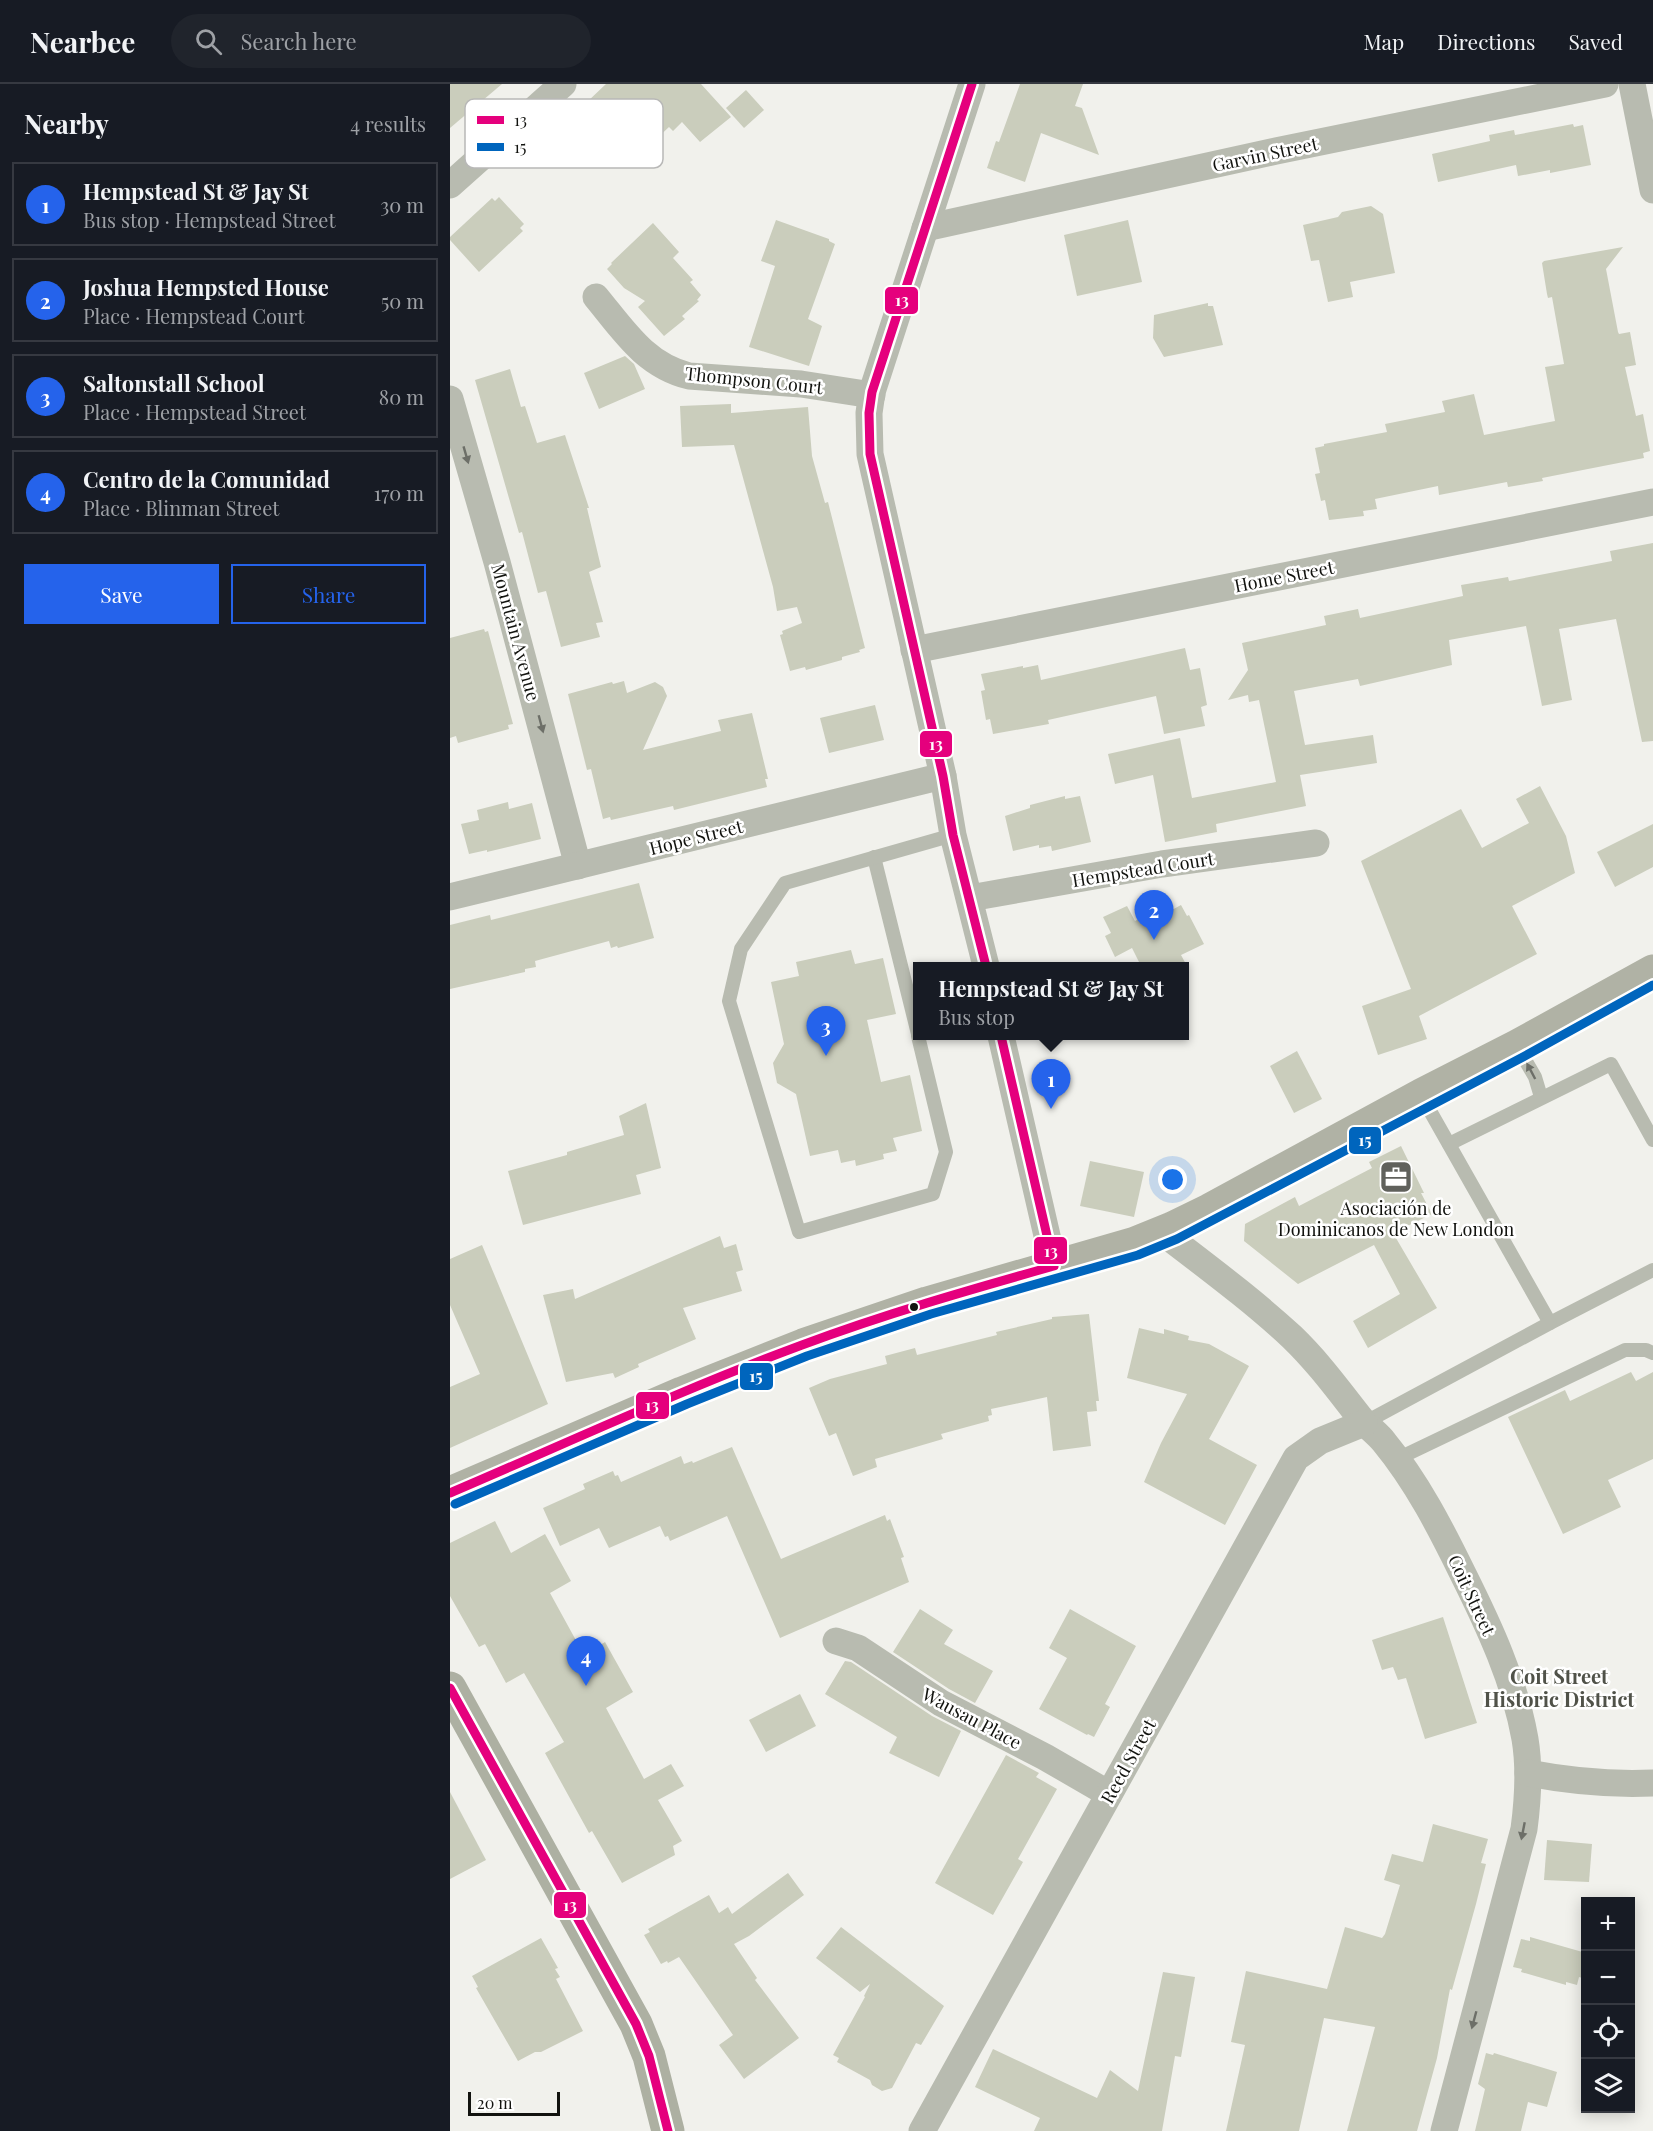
<!DOCTYPE html>
<html lang="en">
<head>
<meta charset="utf-8">
<style>
  body { margin:0; font-family:"Playfair Display",serif; background:#20242c; color:#f1f3f6 }
  .controls { position:absolute; right:18px; bottom:18px; display:grid; overflow:hidden; border-radius:0px; box-shadow:0 3px 15px #0003 }
  .controls button { width:54px; height:54px; display:grid; place-items:center; padding:0; border:0; border-bottom:2px solid #363941; background:#171b24; color:#f1f3f6; font:30px sans-serif }
  .scale { position:absolute; left:18px; bottom:15px; width:92px; box-sizing:border-box; padding-left:6px; border:3px solid #12130f; border-top:0; font-size:16px; line-height:21px; white-space:nowrap; color:#12130f; -webkit-text-stroke:4px #fff; paint-order:stroke }
  .you { position:absolute; left:723px; top:1096px; width:21px; height:21px; margin:-15px; border:4px solid #fff; border-radius:50%; background:#1a73e8; box-shadow:0 0 0 9px #1a73e833 }
  .badge { display:grid; place-items:center; width:39px; height:39px; border-radius:50%; background:#2563eb; color:#fff; font-size:20px; font-weight:700 }
  .pin { position:absolute; translate:-50% -50px; filter:drop-shadow(0 2px 3px #0008) }
  .pin::after { content:''; position:absolute; top:32px; width:21px; height:18px; background:inherit; clip-path:polygon(0 0,100% 0,50% 100%) }
  .popup { position:absolute; left:463px; top:878px; width:276px; height:78px; box-sizing:border-box; display:grid; place-content:center; border-radius:0px; background:#171b24; filter:drop-shadow(0 2px 4px #0005); font-size:20px; white-space:nowrap; color:#9ea1a6 }
  .popup b { font-size:22px; color:#f1f3f6 }
  .popup::after { content:''; position:absolute; left:50%; top:100%; margin-left:-12px; border:12px solid transparent; border-top-color:#171b24 }
  .list { margin:0; padding:0; list-style:none }
  h2 { display:flex; justify-content:space-between; align-items:center; height:78px; margin:0; padding:0 24px; font-size:26px }
  h2 small { font-size:20px; font-weight:400; color:#9ea1a6 }
  .list li { display:grid; grid-template-columns:39px 1fr auto; gap:18px; align-items:center; box-sizing:border-box; height:84px; margin:0 12px 12px; padding:0 12px; border:2px solid #363941; border-radius:0px }
  .list b { display:block; font-size:22px; white-space:nowrap }
  .list p { margin:0; font-size:20px; white-space:nowrap; color:#9ea1a6 }
  .list em { font-size:20px; font-style:normal; color:#9ea1a6 }
  .actions { display:flex; gap:12px; padding:18px 24px }
  .actions a { flex:1; padding:14px 0; border:2px solid #2563eb; border-radius:0px; text-align:center; font-size:21px; color:#2563eb }
  .actions .main { background:#2563eb; color:#fff }
  .icon { flex:none; width:33px; height:33px; fill:none; stroke:currentColor; stroke-width:2; stroke-linecap:round; stroke-linejoin:round }
  .map { position:relative; flex:none; width:1203px; height:2047px; overflow:hidden }
  header { display:flex; align-items:center; gap:36px; box-sizing:border-box; height:84px; padding:0 30px; background:#171b24; border-bottom:2px solid #363941 }
  header strong { font-size:28px }
  nav { display:flex; gap:33px; margin-inline-start:auto; font-size:21px }
  .search { width:420px; height:54px; background:#20242c; display:flex; align-items:center; gap:15px; box-sizing:border-box; padding:0 21px; border-radius:33px; color:#9ea1a6; font-size:22px }
  main { display:flex }
  aside { flex:1; background:#171b24 }
  .map>svg:first-child { display:block }
  .building { fill:#cacdbc }
  .lines { fill:none; stroke-linecap:round; stroke-linejoin:round }
  .lane { stroke:#b8bbb0; stroke-width:14 }
  .street { stroke:#b8bbb0; stroke-width:27 }
  .secondary { stroke:#adb0a2; stroke-width:33 }
  .primary { stroke:#b0b2a5; stroke-width:33 }
  .bus-1-casing { stroke:#fff; stroke-width:14 }
  .bus-2-casing { stroke:#fff; stroke-width:14 }
  .bus-1 { stroke:#e5007d; stroke-width:9 }
  .bus-2 { stroke:#0065bd; stroke-width:9 }
  .oneway { fill:#6d6f68 }
  .bus-dot { fill:#12130f; stroke:#fff; stroke-width:2 }
  .labels { text-anchor:middle; dominant-baseline:central; stroke-width:5; stroke-linejoin:round; paint-order:stroke }
  .street-label { font-size:18px; fill:#12130f; stroke:#fff }
  .poi-label { font-size:18px; fill:#12130f; stroke:#fff }
  .neighbourhood-label { font-size:20px; font-weight:bold; fill:#505249; stroke:#fff }
  .key { fill:#fff; stroke:#b8b8b7; stroke-width:1.5 }
  .key-label { font-size:16px; fill:#12130f }
  .line-badge { stroke:#fff; stroke-width:2 }
  .badge-label { font-size:16px; text-anchor:middle; font-weight:bold; fill:#fff }
</style>
</head>
<body>
<header>
<strong>Nearbee</strong>
<div class="search"><svg class="icon" aria-label="search" viewBox="0 0 24 24"><circle cx="10" cy="10" r="6"/><path d="M15 15l6 6"/></svg>Search here</div>
<nav><a>Map</a><a>Directions</a><a>Saved</a></nav>
</header>
<main>
<aside>
<h2>Nearby<small>4 results</small></h2>
<ul class="list">
<li><span class="badge">1</span><div><b>Hempstead St &amp; Jay St</b><p>Bus stop · Hempstead Street</p></div><em>30 m</em></li>
<li><span class="badge">2</span><div><b>Joshua Hempsted House</b><p>Place · Hempstead Court</p></div><em>50 m</em></li>
<li><span class="badge">3</span><div><b>Saltonstall School</b><p>Place · Hempstead Street</p></div><em>80 m</em></li>
<li><span class="badge">4</span><div><b>Centro de la Comunidad</b><p>Place · Blinman Street</p></div><em>170 m</em></li>
</ul>
<div class="actions"><a class="main">Save</a><a>Share</a></div>
</aside>
<div class="map">
<svg width="1203" height="2047" viewBox="0 0 1203 2047">
  <rect width="100%" height="100%" fill="#f1f1ec"/>
  <g class="building">
    <path d="M0,0H52L0,44Z"/>
    <path d="M156,0H251L281,33L250,58L232,38L223,47L219,43L186,74L170,57L166,61L153,47L154,39L136,19Z"/>
    <path d="M570,0H633L625,22L632,24L649,71L591,49L575,98L537,84L546,57L549,58Z"/>
    <path d="M296,6L314,26L294,44L276,24Z"/>
    <path d="M1123,40L1124,43L1133,41L1141,81L1100,89V86L1068,92L1066,81L988,98L982,70L1040,57L1039,51L1064,46L1065,51Z"/>
    <path d="M49,113L74,140L70,144L73,147L29,188L0,156V153L42,114L45,117Z"/>
    <path d="M921,122L933,130L945,189L900,198L903,213L878,218L869,176L861,177L853,141L888,133L892,128Z"/>
    <path d="M326,136L379,155V157L385,160L358,235L372,242L359,282L299,263L325,182L311,177Z"/>
    <path d="M678,136L692,198L627,212L614,151Z"/>
    <path d="M203,139L229,168L223,174L243,196L240,198L251,211L247,216L249,217L232,232L235,235L214,252L188,223L195,217L174,204L157,185L162,180L161,179Z"/>
    <path d="M1173,163L1156,185L1168,248L1169,250L1180,248L1186,281L1175,283L1186,332L1193,330L1200,367L1193,369L1194,374L1092,394L1093,397L1058,403L1057,398L989,411L988,402L925,415L927,425L913,427L914,432L879,436L875,416L871,417L865,390L870,389L865,364L874,362V360L937,348L935,340L995,328L992,317L1024,310L1034,351L1105,337L1095,283L1114,280L1102,213L1098,214L1097,210L1092,179L1094,177Z"/>
    <path d="M758,219V222H763L773,261L714,273L703,254L704,231Z"/>
    <path d="M175,272L184,280L195,305L149,325L134,289Z"/>
    <path d="M60,285L71,323L75,322L87,359L115,351L139,424H137L151,483L139,488L153,538L146,539L150,553L111,563L96,507L88,509L72,448L69,449L25,296Z"/>
    <path d="M281,320V329L358,323L362,372L375,419L378,418L415,564L409,566L410,568L392,573V576L356,586L355,583L340,587L330,551L333,550L332,547L352,539L347,523L327,527L323,503L284,361L232,363L230,322Z"/>
    <path d="M1203,459V657L1192,658L1166,535L1109,545L1122,616L1092,622L1076,542L999,556L1002,581L910,602L908,595L844,607L855,661L923,651L927,679L850,691L856,722L766,740L767,748L715,758L703,691L665,700L658,670L730,654L742,714L826,698L809,616L799,618L798,611L778,616L798,586L792,559L876,541L874,532L908,525L910,534L1013,512L1011,501L1058,493L1059,497L1162,477L1160,467Z"/>
    <path d="M34,545L35,548L38,547L63,640L58,641L59,645L8,659L6,652L0,654V554Z"/>
    <path d="M735,564L740,586L750,584L757,621L751,623L755,642L714,650L706,612L598,636L599,640L543,650L540,635L536,636L531,607L535,606L531,590L573,582V584L588,581L591,596Z"/>
    <path d="M174,597L177,609L205,598L213,603L217,612L193,666L271,647L268,636L302,629L318,695H315L317,703L224,726L223,722L161,736L160,733L153,735L141,685L137,686L118,610L162,598L163,600Z"/>
    <path d="M425,621L434,656L379,669L370,634Z"/>
    <path d="M1090,702L1116,752L1125,789L1062,822L1087,870L969,932L977,955L928,971L912,922L961,905L911,777L1011,725L1032,764L1079,739L1066,715Z"/>
    <path d="M615,712V715L630,712L641,758L602,767L601,762L589,764V761L563,767L555,732L580,724V721Z"/>
    <path d="M58,718L59,725L82,719L91,755L37,768V766L19,770L11,740L29,736L27,726Z"/>
    <path d="M1203,740V783L1165,803L1147,768Z"/>
    <path d="M189,799L204,854L168,864L167,862L161,864L159,857L85,877L86,883L75,885V888L0,905V841L40,831L41,836Z"/>
    <path d="M731,821L737,832L739,831L754,860L731,871L737,882H691L682,864L665,873L655,852L661,849L653,833L677,822L685,837L706,826L709,833Z"/>
    <path d="M401,866L405,880L433,874L446,930L417,936L431,998L460,991L472,1047L443,1054L447,1067L433,1070L434,1075L406,1082L405,1076L391,1079L388,1066L360,1072L346,1010L327,999L323,979L334,960L321,898L349,892L346,878Z"/>
    <path d="M847,967L872,1015L844,1029L820,982Z"/>
    <path d="M196,1019L211,1084L186,1091L191,1110L73,1141L58,1087L117,1071V1068L174,1051L169,1032Z"/>
    <path d="M951,1062L974,1109H971L982,1130L943,1149L987,1224L918,1264L903,1237L950,1210L924,1161L848,1200L794,1157L795,1140L845,1113L849,1122L922,1084L919,1078Z"/>
    <path d="M640,1077L694,1088L684,1133L630,1122Z"/>
    <path d="M270,1152L274,1164L286,1160L293,1186L286,1188L292,1207L233,1224L246,1255L188,1280L189,1283L165,1294L163,1289L116,1298L93,1211L123,1205L125,1215Z"/>
    <path d="M32,1161L98,1320L0,1364V1303L30,1290L0,1221V1175Z"/>
    <path d="M639,1230L649,1317H646L647,1327L637,1328L641,1362L603,1367L597,1313L541,1325L542,1331L538,1332L539,1337L491,1350L493,1355L425,1375L427,1383L403,1392L386,1349L379,1352L359,1304L380,1295L437,1280L435,1272L465,1264L467,1271L547,1251L546,1248L602,1235V1233Z"/>
    <path d="M689,1244L714,1250V1245L739,1252L738,1256L759,1260L799,1282L759,1355L807,1381L775,1441L694,1398L711,1359L737,1310L677,1294Z"/>
    <path d="M1181,1288L1186,1297L1203,1288V1375L1158,1396L1171,1423L1113,1450L1058,1333L1115,1306L1120,1317Z"/>
    <path d="M282,1363L331,1475L435,1431L437,1437L440,1435L454,1473L451,1474L459,1498L330,1554L277,1432L220,1457L218,1452L215,1453L210,1442L159,1464L149,1444L110,1462L93,1424L135,1405L133,1400L163,1387L165,1392L168,1391L171,1398L231,1372L234,1380L242,1377L243,1379Z"/>
    <path d="M45,1437L61,1469L95,1450L121,1497L100,1509L134,1571L155,1558L183,1608L156,1624L194,1695L221,1680L234,1702L208,1716L232,1757L223,1762L225,1771L172,1799L142,1747L139,1749L95,1669L114,1658L74,1589L56,1599L35,1560L29,1563L0,1512V1459Z"/>
    <path d="M470,1525L503,1546L494,1560L543,1587L525,1619L499,1605L443,1568Z"/>
    <path d="M620,1525L686,1562L655,1620L660,1623L644,1653L638,1650L637,1651L589,1625L617,1574L599,1564Z"/>
    <path d="M993,1533L1027,1639L975,1655L956,1594L948,1596L943,1583L932,1586L922,1556Z"/>
    <path d="M395,1577L401,1578L482,1632L511,1647L489,1693L439,1669L447,1653L375,1610Z"/>
    <path d="M350,1610L366,1642L316,1668L299,1636Z"/>
    <path d="M556,1671L589,1689L586,1693L607,1705L568,1775L573,1778L543,1831L485,1799Z"/>
    <path d="M0,1708L36,1776L0,1795Z"/>
    <path d="M983,1740L1038,1755L1031,1779L1036,1780L1026,1820L1002,1906L1000,1905L987,1974L967,2047H897L925,1943L874,1934L849,2047H776L795,1961L781,1958L796,1887L877,1905L895,1843L932,1854L935,1850L950,1801L934,1796L942,1770L973,1778Z"/>
    <path d="M1097,1756L1142,1760L1139,1798L1094,1796Z"/>
    <path d="M338,1789L354,1811L299,1852L284,1860L307,1894L305,1896L349,1954L294,1995L269,1961L283,1951L229,1873L218,1879L217,1877L211,1880L194,1851L200,1848L198,1845L259,1811L269,1829L278,1823L282,1830Z"/>
    <path d="M391,1843L494,1922L471,1961L466,1959L442,2004L432,2007L422,2001L420,1996L387,1978L389,1974L383,1971L415,1913L414,1912L420,1900L410,1908L366,1874Z"/>
    <path d="M1080,1853L1136,1869V1895L1129,1893L1127,1901L1116,1898V1901L1071,1888L1072,1885L1063,1883L1071,1855L1080,1857Z"/>
    <path d="M91,1854L108,1884L105,1885L110,1893L106,1895L133,1947L91,1968H85L68,1977L26,1904L28,1903L22,1892Z"/>
    <path d="M713,1888L745,1893L731,1973L725,1972L712,2047H584L590,2034L525,2003L543,1965L647,2014L660,1986L688,2007Z"/>
    <path d="M1036,1969L1043,1971L1044,1969L1107,1988L1097,2023L1078,2018L1071,2047H1025L1035,2005L1028,2000Z"/>
  </g>
  <g class="lines">
    <g class="lane">
      <path d="M424,773L468,950"/>
      <path d="M468,952L496,1068L483,1110L349,1148L279,917L291,865L335,799L503,751"/>
      <path d="M1067,962L1085,993L1091,1013"/>
      <path d="M971,1011L1100,1239L1203,1186"/>
      <path d="M999,1060L1161,980L1203,1056"/>
      <path d="M914,1339L1100,1239"/>
      <path d="M947,1375L1175,1266H1196L1203,1269"/>
    </g>
    <g class="street">
      <path d="M522,0L422,308L419,329L420,370L493,692L503,751L536,882"/>
      <path d="M1182,0L1203,106"/>
      <path d="M0,101L113,0"/>
      <path d="M475,144L826,67L1155,0"/>
      <path d="M146,213C174,247 195,281 239,292L351,300L422,311"/>
      <path d="M0,315L47,478L128,782"/>
      <path d="M464,566L1203,418"/>
      <path d="M0,813L493,692"/>
      <path d="M520,814L712,780L866,759"/>
      <path d="M551,952L604,1182"/>
      <path d="M712,1148C756,1182 801,1215 842,1253C869,1279 889,1307 912,1336C919,1344 928,1350 934,1358C967,1398 991,1445 1013,1490C1039,1542 1065,1598 1075,1655C1080,1685 1078,1715 1074,1745L994,2047"/>
      <path d="M386,1557L408,1564L491,1619L595,1673L659,1710"/>
      <path d="M1078,1689C1120,1697 1160,1701 1203,1699"/>
      <path d="M472,2047L846,1374L870,1357L914,1339"/>
    </g>
    <path class="secondary" d="M0,1604L186,1940L199,1972L218,2047"/>
    <path class="primary" d="M0,1409L232,1309L353,1261L477,1219L685,1159L722,1144L759,1126L971,1011L1067,962L1203,887"/>
    <defs>
      <g id="bus-1">
        <path d="M522,0L422,308L419,329L420,370L493,692L503,751L536,882"/>
        <path d="M0,1409C117,1359 233,1305 352,1261C435,1230 519,1206 604,1182L551,952"/>
        <path d="M0,1604L186,1940L199,1972L218,2047"/>
      </g>
      <path id="bus-2" d="M5,1420L237,1320L357,1272L481,1230L688,1171L727,1155L1073,973L1203,901"/>
    </defs>
    <use href="#bus-1" class="bus-1-casing"/>
    <use href="#bus-2" class="bus-2-casing"/>
    <use href="#bus-1" class="bus-1"/>
    <use href="#bus-2" class="bus-2"/>
  </g>
  <defs><path id="oneway-solid" d="M-6-.8H1V-3.2L6.5 0L1 3.2V.8H-6Z" transform="scale(1.5)"/></defs>
  <g class="oneway">
    <use href="#oneway-solid" transform="translate(16 371) rotate(74)"/>
    <use href="#oneway-solid" transform="translate(91 640) rotate(75)"/>
    <use href="#oneway-solid" transform="translate(1081 987) rotate(-118)"/>
    <use href="#oneway-solid" transform="translate(1073 1747) rotate(101)"/>
    <use href="#oneway-solid" transform="translate(1024 1936) rotate(105)"/>
  </g>
  <defs>
    <symbol id="office-square" viewBox="-11 -11 22 22"><rect x="-9" y="-9" width="18" height="18" rx="4" fill="#60615c" stroke="#fff"/><path d="M-6-3h4V-5.5h4V-3h4V5H-6ZM-1-4.5V-3h2v-1.5ZM-6 0V1H6V0Z" fill="#fff"/></symbol>
  </defs>
  <g fill-rule="evenodd">
    <use href="#office-square" x="927" y="1074" width="38" height="38"/>
  </g>
  <circle class="bus-dot" cx="464" cy="1223" r="5"/>
  <g class="labels">
    <g class="street-label">
      <text transform="translate(815 70) rotate(-12)">Garvin Street</text>
      <text transform="translate(304 296) rotate(6)">Thompson Court</text>
      <text transform="translate(834 492) rotate(-11)">Home Street</text>
      <text transform="translate(66 548) rotate(75)">Mountain Avenue</text>
      <text transform="translate(246 753) rotate(-14)">Hope Street</text>
      <text transform="translate(693 785) rotate(-9)">Hempstead Court</text>
      <text transform="translate(1022 1511) rotate(65)">Coit Street</text>
      <text transform="translate(522 1634) rotate(28)">Wausau Place</text>
      <text transform="translate(678 1677) rotate(-61)">Reed Street</text>
    </g>
    <g class="poi-label">
      <text x="946" y="1124">Asociación de<tspan x="946" dy="21">Dominicanos de New London</tspan></text>
    </g>
    <g class="neighbourhood-label">
      <text x="1109" y="1591">Coit Street<tspan x="1109" dy="23">Historic District</tspan></text>
    </g>
  </g>
  <rect x="15" y="15" width="198" height="69" rx="9" class="key"/>
  <rect x="27" y="32" width="27" height="8" fill="#e5007d"/>
  <rect x="27" y="59" width="27" height="8" fill="#0065bd"/>
  <g class="key-label">
    <text x="64" y="42">13</text>
    <text x="64" y="69">15</text>
  </g>
  <g class="line-badge">
    <rect x="434" y="202" width="35" height="29" rx="6" fill="#e5007d"/>
    <rect x="469" y="646" width="34" height="28" rx="6" fill="#e5007d"/>
    <rect x="898" y="1042" width="34" height="29" rx="6" fill="#0065bd"/>
    <rect x="583" y="1152" width="35" height="29" rx="6" fill="#e5007d"/>
    <rect x="289" y="1278" width="35" height="29" rx="6" fill="#0065bd"/>
    <rect x="185" y="1307" width="35" height="29" rx="6" fill="#e5007d"/>
    <rect x="103" y="1807" width="34" height="28" rx="6" fill="#e5007d"/>
  </g>
  <g class="badge-label">
    <text x="452" y="222">13</text>
    <text x="486" y="666">13</text>
    <text x="915" y="1062">15</text>
    <text x="601" y="1173">13</text>
    <text x="306" y="1298">15</text>
    <text x="202" y="1327">13</text>
    <text x="120" y="1827">13</text>
  </g>
</svg>
<div class="controls">
<button>+</button>
<button>−</button>
<button><svg class="icon" aria-label="locate" viewBox="0 0 24 24"><circle cx="12" cy="12" r="6"/><path d="M12 2v4M12 18v4M2 12h4M18 12h4"/></svg></button>
<button><svg class="icon" aria-label="layers" viewBox="0 0 24 24"><path d="M12 4l9 5-9 5-9-5zM3 14l9 5 9-5"/></svg></button>
</div>
<div class="scale">20 m</div>
<div class="you"></div>
<div class="pin badge" style="left:601px;top:1025px">1</div>
<div class="popup"><b>Hempstead St &amp; Jay St</b>Bus stop</div>
<div class="pin badge" style="left:704px;top:856px">2</div>
<div class="pin badge" style="left:376px;top:972px">3</div>
<div class="pin badge" style="left:136px;top:1602px">4</div>
</div>
</main>
</body>
</html>
